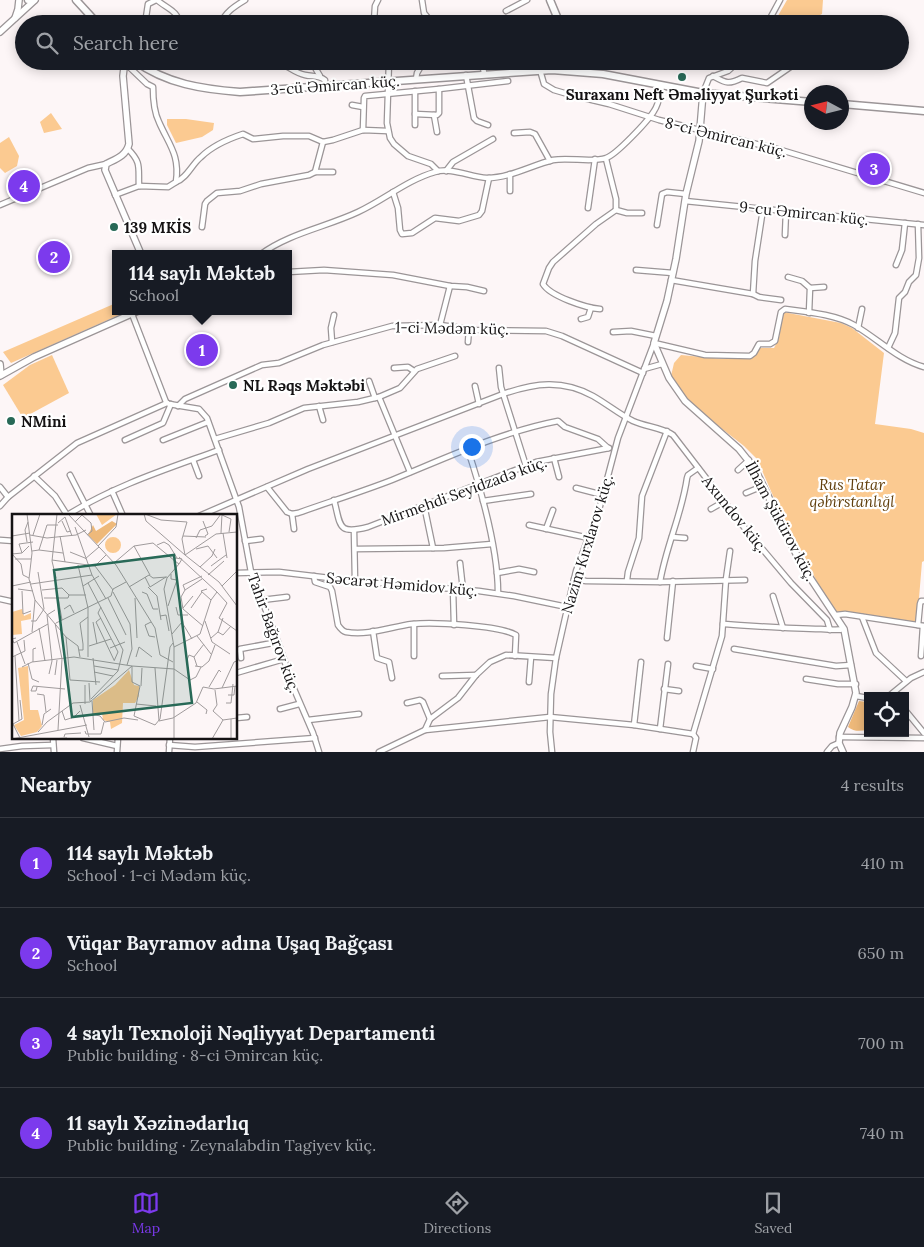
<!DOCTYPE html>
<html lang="en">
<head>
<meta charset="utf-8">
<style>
  body { margin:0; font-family:Lora,serif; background:#20242c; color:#f1f3f6 }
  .controls { position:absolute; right:15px; bottom:15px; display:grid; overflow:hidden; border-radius:0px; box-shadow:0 2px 12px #0003 }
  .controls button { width:45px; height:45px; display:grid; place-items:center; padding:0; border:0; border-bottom:1px solid #363941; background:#171b24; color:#f1f3f6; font:25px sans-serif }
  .compass { position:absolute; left:804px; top:85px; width:45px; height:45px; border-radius:50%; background:#171b24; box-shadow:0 2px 12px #0003; rotate:277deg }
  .you { position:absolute; left:471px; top:446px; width:18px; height:18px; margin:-12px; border:4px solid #fff; border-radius:50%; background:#1a73e8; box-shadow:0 0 0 8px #1a73e833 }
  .badge { display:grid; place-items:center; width:32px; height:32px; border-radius:50%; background:#7c3aed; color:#fff; font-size:16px; font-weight:700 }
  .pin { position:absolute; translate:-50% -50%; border:2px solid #fff; box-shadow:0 1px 5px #0006 }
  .popup { position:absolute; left:112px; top:250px; width:180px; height:65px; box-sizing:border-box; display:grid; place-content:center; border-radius:0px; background:#171b24; filter:drop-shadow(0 1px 4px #0005); font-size:16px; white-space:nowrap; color:#9ea1a6 }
  .popup b { font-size:19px; color:#f1f3f6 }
  .popup::after { content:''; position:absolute; left:50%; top:100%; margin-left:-10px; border:10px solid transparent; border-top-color:#171b24 }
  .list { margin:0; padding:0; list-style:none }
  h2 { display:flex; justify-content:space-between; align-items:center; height:65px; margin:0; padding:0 20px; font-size:21px }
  h2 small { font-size:16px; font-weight:400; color:#9ea1a6 }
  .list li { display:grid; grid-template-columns:32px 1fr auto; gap:15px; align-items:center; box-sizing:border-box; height:90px; padding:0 20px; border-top:1px solid #363941 }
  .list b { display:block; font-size:19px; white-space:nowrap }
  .list p { margin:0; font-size:16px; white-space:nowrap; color:#9ea1a6 }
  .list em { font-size:16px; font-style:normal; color:#9ea1a6 }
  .icon { flex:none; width:28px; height:28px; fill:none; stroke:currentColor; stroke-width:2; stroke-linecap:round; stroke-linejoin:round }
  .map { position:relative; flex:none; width:924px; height:752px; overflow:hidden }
  .search { position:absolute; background:#171b24; box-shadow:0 2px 12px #0003; left:15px; right:15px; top:15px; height:55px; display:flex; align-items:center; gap:12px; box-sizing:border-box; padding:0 18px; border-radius:28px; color:#9ea1a6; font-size:19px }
  .sheet { height:425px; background:#171b24 }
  nav { display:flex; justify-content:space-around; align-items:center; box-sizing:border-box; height:70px; border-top:1px solid #363941; background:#171b24; font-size:14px; color:#9ea1a6 }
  nav a { display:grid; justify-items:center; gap:2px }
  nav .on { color:#7c3aed }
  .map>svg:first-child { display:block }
  .green { fill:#fbca91 }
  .forest { fill:#eeb97a }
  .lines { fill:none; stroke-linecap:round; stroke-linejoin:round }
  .minor-casing { stroke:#9b9597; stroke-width:7 }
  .tertiary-casing { stroke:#9b9597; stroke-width:8 }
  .secondary-casing { stroke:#9b9597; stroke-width:9 }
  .minor { stroke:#fff; stroke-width:4.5 }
  .tertiary { stroke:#fff; stroke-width:5.5 }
  .secondary { stroke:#fff; stroke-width:6 }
  .poi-dot { fill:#286957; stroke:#fff; stroke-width:2 }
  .labels { text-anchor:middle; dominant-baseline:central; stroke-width:4.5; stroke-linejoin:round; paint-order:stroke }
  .street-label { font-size:15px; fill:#151314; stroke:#fff }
  .poi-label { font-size:15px; font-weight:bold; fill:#151314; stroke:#fff; text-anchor:start }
  .park-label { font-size:15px; font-style:italic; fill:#613f0c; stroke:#fff }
  .inset-road { fill:none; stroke:#a09b9c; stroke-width:1 }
  .view { fill:#286957; fill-opacity:0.15; stroke:#286957; stroke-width:2.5 }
  .inset-edge { fill:none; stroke:#151314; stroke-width:2.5 }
</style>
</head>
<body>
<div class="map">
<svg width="924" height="752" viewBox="0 0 924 752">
  <rect width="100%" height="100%" fill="#fdf6f7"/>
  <g class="green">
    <path d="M787,0H823L822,14L814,18V24H778L775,21Z"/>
    <path d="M51,113L62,129L44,133L40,122Z"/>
    <path d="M167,119H186L214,123L213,130L202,137L176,143L167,125Z"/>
    <path d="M9,137L19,156L17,166L5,173L0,168V143Z"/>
    <path d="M116,303V311H128L11,363L3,352Z"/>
    <path d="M783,312L841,323L852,328L884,353L875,424L911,429L924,433V561L922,562L917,622L832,611L774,498L757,459L744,446L694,407L685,398L671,376L674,363L681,355L723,359L752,357L759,348H774L779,338Z"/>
    <path d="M52,355L69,393L23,418L3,385L30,365Z"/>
  </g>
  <path class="forest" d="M859,701L868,702V730C860,731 854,732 848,727Z"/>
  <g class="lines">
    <defs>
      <g id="minor">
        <path d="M157,0C166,8 179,11 179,24"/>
        <path d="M422,0L424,13L433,24"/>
        <path d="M506,11L527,0"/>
        <path d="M145,24L148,4L156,0"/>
        <path d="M221,24C224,13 235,6 245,0"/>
        <path d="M371,24L374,21L375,6L378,0"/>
        <path d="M767,24L780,0"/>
        <path d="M182,61L187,64"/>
        <path d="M275,61C286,64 294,73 305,75C313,77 318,75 325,80V85"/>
        <path d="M311,61L320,76"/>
        <path d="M389,61L387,123L390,138L394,144L408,156L431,164L438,171"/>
        <path d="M481,61L482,62L484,73"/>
        <path d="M540,70L544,84L554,90L571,95L609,104L659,120L781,150L924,193"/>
        <path d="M466,75L474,118L477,121L488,125"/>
        <path d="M713,76C726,83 728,85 742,78L767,83L799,61"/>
        <path d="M416,79L417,73L424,61"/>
        <path d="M703,93L709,78L728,71L739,61"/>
        <path d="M352,105L363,107"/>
        <path d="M415,114L437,115L439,113V89"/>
        <path d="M434,115L437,132"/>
        <path d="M415,125V91"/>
        <path d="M363,130L364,98L365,96L439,89L508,81"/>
        <path d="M514,133L530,132L535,134L550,161"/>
        <path d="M128,149C142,163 138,168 139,186"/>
        <path d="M606,159L616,199V210L627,213H642"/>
        <path d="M446,171L453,162L493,139"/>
        <path d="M315,172H333"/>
        <path d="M510,174V191"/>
        <path d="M176,182C187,178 192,164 201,157C212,146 228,139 243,134L253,139L283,136H309L323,142L333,140L363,130L388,131"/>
        <path d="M393,192L398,208L400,230L402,234L412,233L435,218L459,221L479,215L482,211L489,178"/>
        <path d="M115,195L139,186L168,187L176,182C180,155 169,145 159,122C154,112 153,99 153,87L147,84L125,63"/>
        <path d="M685,201L924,225"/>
        <path d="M0,205L88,168L106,164"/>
        <path d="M588,208L595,159"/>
        <path d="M657,225L662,194L667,192L686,194"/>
        <path d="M202,227L205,204L207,201L217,193L240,191L261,184L309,175L315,172L323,142"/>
        <path d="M785,235L786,211"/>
        <path d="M261,254C290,233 326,227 358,212C384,200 407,180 435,172C452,167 470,177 487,178C510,178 532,165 553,160C569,157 592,163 606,158C616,155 648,121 654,111C659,104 660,94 662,86"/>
        <path d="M896,265L902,250L905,223"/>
        <path d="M636,270L673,273"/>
        <path d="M288,272L324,270L393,275L450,286L467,287L484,291"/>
        <path d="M788,277L802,281L810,288L809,313"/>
        <path d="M671,280L753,294L759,297L781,300"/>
        <path d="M810,288L824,287"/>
        <path d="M753,294L755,261L763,209"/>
        <path d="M600,309C586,308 550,296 543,284L549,268L553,262L596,224L616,210"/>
        <path d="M132,314L166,402L169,404L199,409L207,418L239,507L251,572L278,642L294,689L313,733L319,752"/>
        <path d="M581,319L588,317L591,308"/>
        <path d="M440,325L450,286"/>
        <path d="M858,328L862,309"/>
        <path d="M613,332L631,331L656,336"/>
        <path d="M332,342L331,328L334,315"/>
        <path d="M468,342L469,329"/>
        <path d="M888,348L895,333L899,298L905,292L909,282L916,275L919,258L918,224"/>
        <path d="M394,368L408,367L414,371"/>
        <path d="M499,368L501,387L526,466"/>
        <path d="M644,369L662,364"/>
        <path d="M369,381L375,398"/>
        <path d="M475,386L479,404"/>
        <path d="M379,397L410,472"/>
        <path d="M178,406L185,399L262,365L279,363L323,345L392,326L440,325L476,330L546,331L562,336L643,373"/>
        <path d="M319,406L323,420"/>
        <path d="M215,439L269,423L304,408L358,402L379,397L400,388L417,369L455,356"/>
        <path d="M125,440L163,423L171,404"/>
        <path d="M163,440L208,422"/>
        <path d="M468,450C482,493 498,548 498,593"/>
        <path d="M554,458L559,477"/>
        <path d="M193,460L199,476"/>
        <path d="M738,470L749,460"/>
        <path d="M70,475L91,516"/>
        <path d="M34,476L55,496L67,515"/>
        <path d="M0,487L8,497L77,443L167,403"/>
        <path d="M267,487L287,512L292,514L298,513C329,502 361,492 392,480C446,458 501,432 558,421L565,427L598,439L608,448"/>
        <path d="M576,488L603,495"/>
        <path d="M112,491L123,516"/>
        <path d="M746,493L763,486"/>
        <path d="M334,500C341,526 337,535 368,527L536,462L609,448"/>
        <path d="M483,501L531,494"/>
        <path d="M424,505L433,548"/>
        <path d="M0,506L8,497"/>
        <path d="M711,509L725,501"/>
        <path d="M292,514L294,529"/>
        <path d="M66,516C113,486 167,469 219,450"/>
        <path d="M199,516L308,469L503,394C535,383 562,379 593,396C607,404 619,414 633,421C646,427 661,427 673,435L743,526L791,583L827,620L830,630"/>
        <path d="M529,525L589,538"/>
        <path d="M546,529L553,510"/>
        <path d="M354,531L355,581"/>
        <path d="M672,537L685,538"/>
        <path d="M0,540L14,541"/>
        <path d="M245,541L261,539"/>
        <path d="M355,549L444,548L492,544"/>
        <path d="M460,563L463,590"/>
        <path d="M236,573L279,572L355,581L479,591L514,596L567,607"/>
        <path d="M497,573L519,569L534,572"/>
        <path d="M314,576L315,582L330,587L332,591L338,625C340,628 342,631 346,632C368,636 390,627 412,624C433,622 498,625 516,635L515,656"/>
        <path d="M574,579L586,581L660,582L745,580"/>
        <path d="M627,580L628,572L639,538L642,496L667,431"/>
        <path d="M660,582C666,546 682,514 687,478L688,475L698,468"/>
        <path d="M453,589L454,625"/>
        <path d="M773,596L783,628"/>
        <path d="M0,599L14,602"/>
        <path d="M262,600L287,597"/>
        <path d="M836,615L845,614L924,626"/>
        <path d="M862,617L876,653L906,681"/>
        <path d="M414,624V656"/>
        <path d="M723,624C756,626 788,629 821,629C829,629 835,631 844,629"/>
        <path d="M918,625L920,604L921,601H924"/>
        <path d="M373,631L377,658L389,662L392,678"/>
        <path d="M667,638L673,581"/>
        <path d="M734,649L836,666L851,665"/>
        <path d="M921,656L923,626"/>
        <path d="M241,658L240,649L278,642"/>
        <path d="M696,666L713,669"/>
        <path d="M236,673L284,659"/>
        <path d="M442,676L476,675"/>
        <path d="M806,679L838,684H856"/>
        <path d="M529,682L531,657"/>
        <path d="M664,689L679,691"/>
        <path d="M856,696L868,698"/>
        <path d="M889,696L911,678L924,672"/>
        <path d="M407,703L420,700L423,702L430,719"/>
        <path d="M280,709L299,704"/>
        <path d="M905,710L924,733"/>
        <path d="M236,718L247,717"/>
        <path d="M308,720L359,714"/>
        <path d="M634,725L641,662"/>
        <path d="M660,729L668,664"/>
        <path d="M425,730L550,717L634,725L693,734L722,636L726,579L730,551"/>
        <path d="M693,734L696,738L693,752"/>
        <path d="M839,737L924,738"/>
        <path d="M53,738L54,752"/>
        <path d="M83,738L117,746"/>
        <path d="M169,745L195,747L315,738"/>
        <path d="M0,749L22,746L53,745"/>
        <path d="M117,752L118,738"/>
        <path d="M169,752L170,738"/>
        <path d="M379,752L425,730L430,719L458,698L476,675L490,662L506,655L556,658"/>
        <path d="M552,752L550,732L551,694L556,658L571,592L576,571L600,506L618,438L654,343L705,355L750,356L754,353L759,344H770L775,341L781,312L785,309C807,312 834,314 854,325C877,338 898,360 924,367"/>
        <path d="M827,752L832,746L839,743"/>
      </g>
      <g id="tertiary">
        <path d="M15,18L18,9L19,0"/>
        <path d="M0,32L35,0"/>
        <path d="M127,61L124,68L123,76L129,144C126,156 116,159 106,164L105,170L141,254"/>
        <path d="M703,93L699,141L686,194L676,259L667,301L654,343L669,378L685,401L739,449L755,469L801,564L844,629L856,693L852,707L840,733L839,743L843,752"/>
        <path d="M0,364L1,375"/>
        <path d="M0,376L34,357L138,311"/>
      </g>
      <g id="secondary">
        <path d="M28,0H34"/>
        <path d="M76,0L98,24"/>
        <path d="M550,0L560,24"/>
        <path d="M135,61C167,84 202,89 240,92L552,70L603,74L703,93L812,102"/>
        <path d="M570,70V61"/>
        <path d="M842,104L924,111"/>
      </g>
    </defs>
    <use href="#minor" class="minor-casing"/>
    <use href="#tertiary" class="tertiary-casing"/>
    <use href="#secondary" class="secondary-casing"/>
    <use href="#minor" class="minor"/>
    <use href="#tertiary" class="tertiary"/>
    <use href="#secondary" class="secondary"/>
  </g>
  <g class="poi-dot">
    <circle cx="682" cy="77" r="5"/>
    <circle cx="114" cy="227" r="5"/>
    <circle cx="233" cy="385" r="5"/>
    <circle cx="11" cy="421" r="5"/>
  </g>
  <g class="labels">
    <g class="street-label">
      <text transform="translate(335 85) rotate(-4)">3-cü Əmircan küç.</text>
      <text transform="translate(726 137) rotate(14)">8-ci Əmircan küç.</text>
      <text transform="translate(804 213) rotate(6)">9-cu Əmircan küç.</text>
      <text transform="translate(452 328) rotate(1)">1-ci Mədəm küç.</text>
      <text transform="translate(464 491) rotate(-20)">Mirmehdi Seyidzadə küç.</text>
      <text transform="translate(735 514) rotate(51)">Axundov küç.</text>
      <text transform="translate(781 521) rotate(62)">İlham Şükürov küç.</text>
      <text transform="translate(587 544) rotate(-73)">Nazim Kırxlarov küç.</text>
      <text transform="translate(402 584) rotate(5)">Səcarət Həmidov küç.</text>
      <text transform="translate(274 633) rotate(70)">Tahir Bağırov küç.</text>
    </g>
    <g class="poi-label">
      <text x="682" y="94" text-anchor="middle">Suraxanı Neft Əməliyyat Şurkəti</text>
      <text x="124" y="227">139 MKİS</text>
      <text x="243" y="385">NL Rəqs Məktəbi</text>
      <text x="21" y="421">NMini</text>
    </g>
    <g class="park-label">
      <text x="852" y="484">Rus Tatar<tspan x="852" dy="17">qəbirstanlığl</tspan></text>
    </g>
  </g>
  <g transform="translate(12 514)">
    <rect width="225" height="225" fill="#fdf6f7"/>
    <path d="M84,0H105L90,11ZM93 31a8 8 0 1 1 16 0a8 8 0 1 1-16 0ZM10,95L12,102L19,99V105L9,107L10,120L0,121V98ZM16,152L18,196H26L30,212L25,218L9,222L2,211L12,206L6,154ZM117,156L122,171L127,172V182L123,189H111L110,209L99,215L98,208L91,206L90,199L81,200V186L103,171Z" fill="#fbca91"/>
    <path d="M100,7L105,10L85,30L76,21L81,11L84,17Z" fill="#eeb97a"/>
    <path class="inset-road" d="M15,0L20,39L17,65L23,86L54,123L66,132L68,143M56,0L104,51L143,114L148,141L161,148M132,0L134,7L173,41M133,0L149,6L175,8L170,25L173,41M210,1L219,5L217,18M50,7L55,18L59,17M191,7L196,20L193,22M63,8L70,1L79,9L80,17L75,21M46,9L53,3L60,22M63,13L80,61M225,18L204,20L173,41L207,68L225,92M209,19L210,0M211,19L215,44M18,21L35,24L64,21L74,16M21,21L28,0M0,22L18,19M48,22L53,48M171,22L194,23M184,24L188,16L200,12L209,0M15,28L13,16L16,8M145,31L152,28L157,31L165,44M86,32L104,13L106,0M122,32L138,61M184,35L196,32L205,44M27,36L51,39M20,37L27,36L35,11H46M58,38L73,44M10,39L7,30L21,28M94,41L83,52L101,76M3,45H19M73,45L87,33M40,46L83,52M163,47L167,50L170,45L163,44L162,46L164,52M102,49L122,32L141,29L163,47M66,51L76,94V143M199,52L214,41M188,53L200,42L203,35M196,61L212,47M190,62L171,71L173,76L169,83L171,95L191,112M133,63L138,73L154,63M17,64L11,61L9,50L0,40L10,39L17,32M44,64L40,47L45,0M76,69L111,136L106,157L79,185M19,70L80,61L94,85M0,72L19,68M71,72L87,62M210,72L225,57M117,73L137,61L141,64L155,63M136,73L145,82L149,106M6,75L21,77M195,75L189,77L199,86M30,76L50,74L57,81H74M173,76L190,65M10,77L11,100L19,97M101,78L118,110L120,135L115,151M130,78L135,80L141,95H146M205,78L215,89L207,104L225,117M46,83L50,106M32,84H56L57,81M96,84L114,121M123,84L125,124M156,92L165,66L159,65V60M89,93L86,99L106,138L102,147M164,93L166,101H176M171,94L181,82M179,94L190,78M52,95L58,91L62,99M148,102L154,101L157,117M170,102L171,110L180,125M89,104L84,108L102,146M19,107H24L32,95L26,58M193,107L200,128L218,140M81,108L85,130M139,108L133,111L137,122L143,123M43,109L50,145L46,216M44,109L99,82L101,75L114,68M27,114L33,147M20,118L23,86M206,118L211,121L219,112M160,120L170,108M185,122L199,140M54,123L58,166L88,168M4,124L0,125L2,129L36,110M199,124L206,118L211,104M5,128L13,150M77,132L99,125M162,133L188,120L199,86L205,78L167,43M98,134L113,128M67,136H71V130L68,109L76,103M3,142L7,207M0,143L13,137L12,126M124,143L127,133L140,143M182,143L192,130M81,144L84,171M175,146L177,141L182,143L185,152M21,148V135L24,134M16,149L20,165L27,168M82,152L106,156M183,152L190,153L197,147L203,131M10,153L20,148L62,143L120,152V168L128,172L122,202L143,211L148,205L158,133L161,129M143,154L147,207L161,204L184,189L191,173L202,175L225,172M82,158L101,162M37,160L40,147L35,101L43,96M43,161L45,146M77,169L78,187M129,172L130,154M25,173L24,177H19L21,172L53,175M197,173L207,156L209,158M210,174L222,148L225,147M203,176L205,191L201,197L211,206M25,180L32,181L34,198M216,181H222L223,172M80,187L82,216M185,188L195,196L194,200M61,189L78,188L120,152L162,155L178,166L184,163L189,153M214,189H219L221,170M73,190V171M124,190L144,192M68,191L77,223M50,197L53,206L62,203L68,197M80,200L88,202L93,208L112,204L126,206M1,210L10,205L8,186M1,210L8,224M30,211L32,200L39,195M73,217L74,220H89L92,208M26,218L35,208L61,189M52,223L53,220L69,219M0,225L75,211M39,225L55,224M70,225H86M162,225V133L152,75L155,64L167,50M200,225L211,206L225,204M219,225V205"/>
    <path class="view" d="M162,41L180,189L60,203L42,56Z"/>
    <rect width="225" height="225" class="inset-edge"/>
  </g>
</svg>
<div class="controls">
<button><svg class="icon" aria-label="locate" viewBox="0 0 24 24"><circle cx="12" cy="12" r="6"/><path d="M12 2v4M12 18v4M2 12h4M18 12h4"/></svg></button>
</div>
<svg class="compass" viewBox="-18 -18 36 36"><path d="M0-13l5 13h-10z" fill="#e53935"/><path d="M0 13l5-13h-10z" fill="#9ea1a6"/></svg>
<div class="you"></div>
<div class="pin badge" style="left:202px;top:350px">1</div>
<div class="popup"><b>114 saylı Məktəb</b>School</div>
<div class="pin badge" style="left:54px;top:257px">2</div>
<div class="pin badge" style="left:874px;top:169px">3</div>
<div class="pin badge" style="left:24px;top:186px">4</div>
<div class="search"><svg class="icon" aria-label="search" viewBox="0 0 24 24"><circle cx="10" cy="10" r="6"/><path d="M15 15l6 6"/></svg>Search here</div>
</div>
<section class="sheet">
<h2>Nearby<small>4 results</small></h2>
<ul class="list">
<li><span class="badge">1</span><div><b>114 saylı Məktəb</b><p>School · 1-ci Mədəm küç.</p></div><em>410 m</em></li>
<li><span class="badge">2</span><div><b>Vüqar Bayramov adına Uşaq Bağçası</b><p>School</p></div><em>650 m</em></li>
<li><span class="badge">3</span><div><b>4 saylı Texnoloji Nəqliyyat Departamenti</b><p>Public building · 8-ci Əmircan küç.</p></div><em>700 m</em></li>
<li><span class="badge">4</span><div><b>11 saylı Xəzinədarlıq</b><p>Public building · Zeynalabdin Tagiyev küç.</p></div><em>740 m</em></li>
</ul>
</section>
<nav>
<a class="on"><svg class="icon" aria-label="map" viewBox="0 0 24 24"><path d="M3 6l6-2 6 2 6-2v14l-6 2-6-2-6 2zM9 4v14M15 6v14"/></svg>Map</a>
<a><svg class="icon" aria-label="directions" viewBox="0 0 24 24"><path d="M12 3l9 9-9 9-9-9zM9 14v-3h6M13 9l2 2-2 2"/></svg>Directions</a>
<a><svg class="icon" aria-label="saved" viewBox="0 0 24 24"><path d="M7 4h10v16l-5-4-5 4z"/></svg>Saved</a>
</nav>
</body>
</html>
